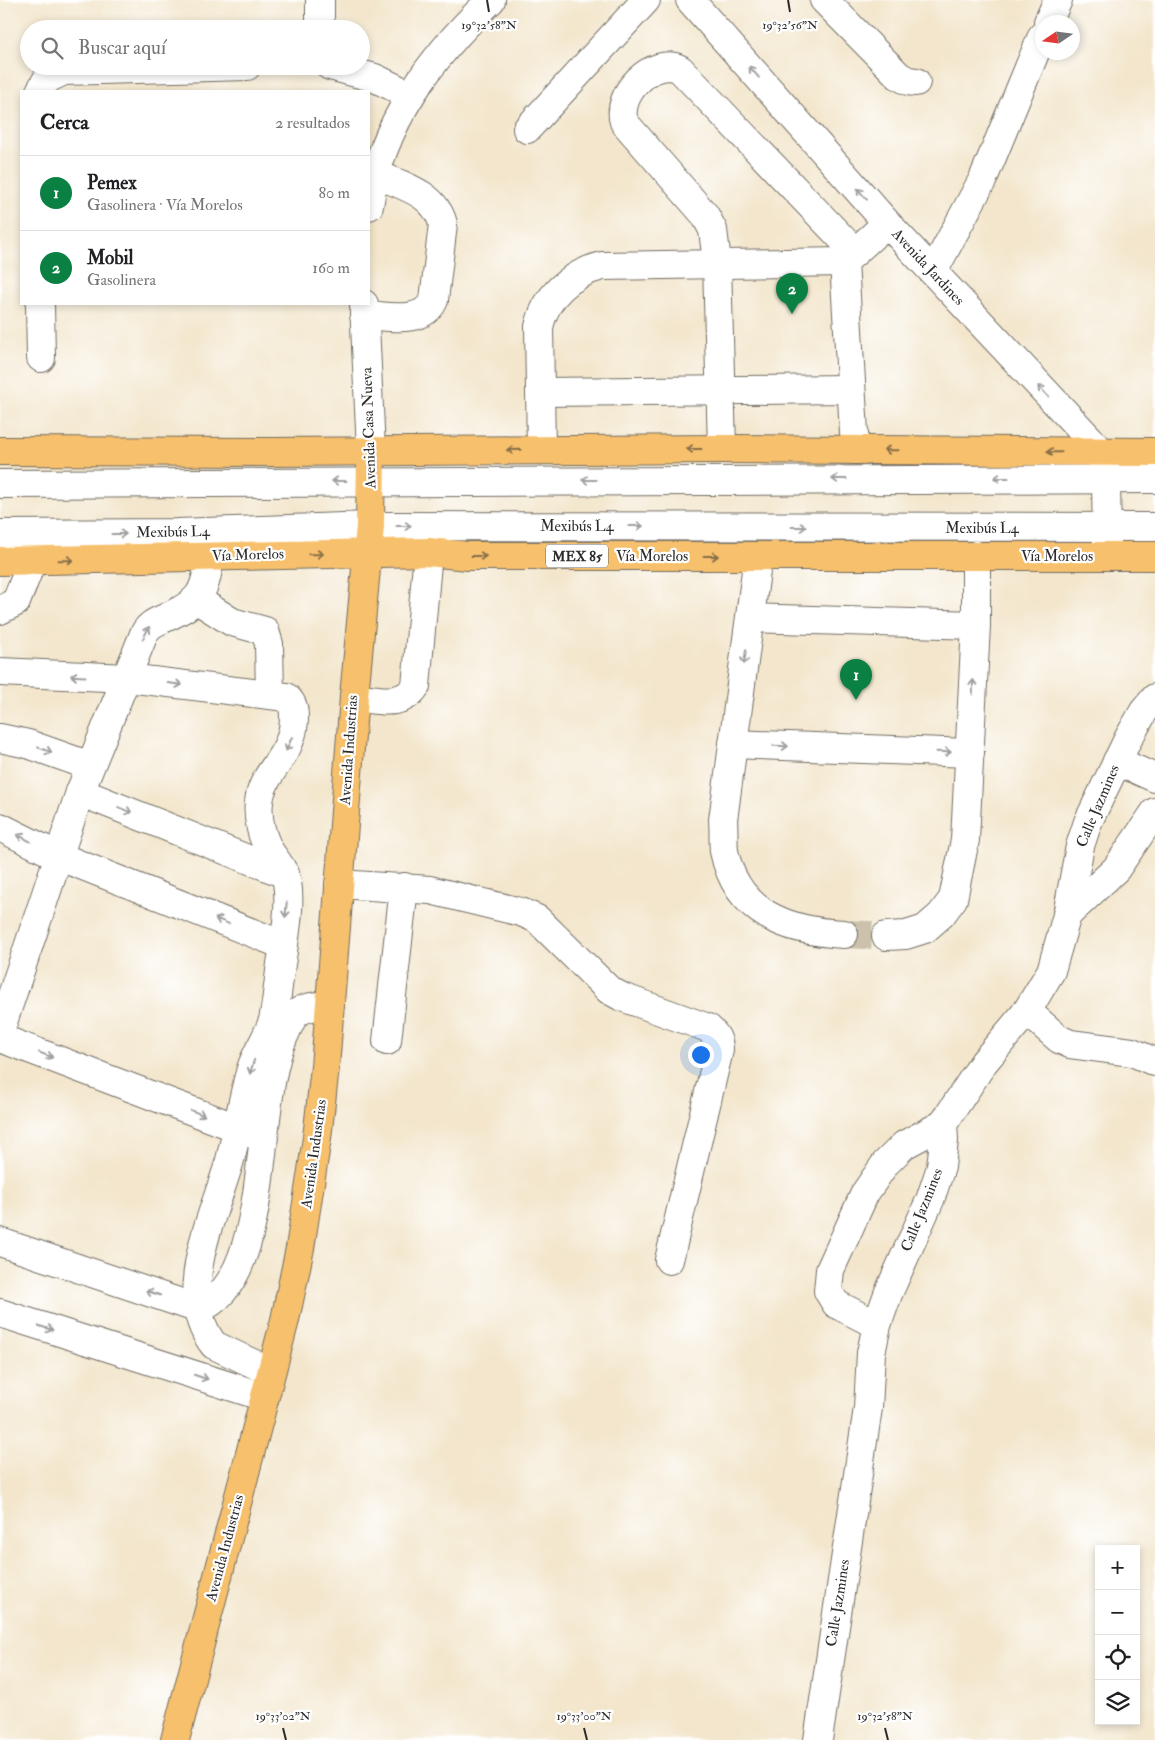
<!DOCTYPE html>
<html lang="es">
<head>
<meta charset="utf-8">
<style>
  body { margin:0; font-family:"IM FELL Double Pica",serif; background:#f2f2f2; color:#202124 }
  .controls { position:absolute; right:15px; bottom:15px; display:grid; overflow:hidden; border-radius:0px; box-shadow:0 2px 8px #0003 }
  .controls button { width:45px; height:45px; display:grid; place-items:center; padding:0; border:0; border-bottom:1px solid #e0e0e0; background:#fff; color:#202124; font:25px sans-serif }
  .compass { position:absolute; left:1035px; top:15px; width:45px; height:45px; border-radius:50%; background:#fff; box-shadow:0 2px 8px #0003; rotate:257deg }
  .you { position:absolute; left:700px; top:1054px; width:18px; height:18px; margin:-12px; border:4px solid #fff; border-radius:50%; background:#1a73e8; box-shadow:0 0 0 8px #1a73e833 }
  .badge { display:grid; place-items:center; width:32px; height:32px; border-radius:50%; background:#0b8043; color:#fff; font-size:16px; font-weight:700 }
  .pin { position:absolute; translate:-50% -41px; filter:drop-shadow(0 1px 2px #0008) }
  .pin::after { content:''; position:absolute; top:26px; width:18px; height:15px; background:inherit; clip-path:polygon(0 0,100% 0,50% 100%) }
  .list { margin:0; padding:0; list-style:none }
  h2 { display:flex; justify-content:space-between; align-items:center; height:65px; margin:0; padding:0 20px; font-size:21px }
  h2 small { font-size:16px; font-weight:400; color:#757577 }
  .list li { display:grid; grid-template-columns:32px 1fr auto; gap:15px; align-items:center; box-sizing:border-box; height:75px; padding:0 20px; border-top:1px solid #e0e0e0 }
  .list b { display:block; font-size:19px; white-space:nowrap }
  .list p { margin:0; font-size:16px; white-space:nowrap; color:#757577 }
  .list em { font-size:16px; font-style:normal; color:#757577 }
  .icon { flex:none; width:28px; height:28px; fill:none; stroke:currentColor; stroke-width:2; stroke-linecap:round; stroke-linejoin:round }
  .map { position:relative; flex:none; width:1155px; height:1740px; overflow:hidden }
  .search { position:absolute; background:#fff; box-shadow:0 2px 8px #0003; left:20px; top:20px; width:350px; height:55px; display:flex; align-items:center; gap:12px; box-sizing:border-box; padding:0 18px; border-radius:28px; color:#757577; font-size:19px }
  .panel { position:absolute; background:#fff; box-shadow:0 2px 8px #0003; left:20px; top:90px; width:350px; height:215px; border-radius:0px }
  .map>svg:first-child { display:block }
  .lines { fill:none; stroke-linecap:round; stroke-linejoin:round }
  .minor-tunnel { stroke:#cbc1ac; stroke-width:28; stroke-dasharray:28 14; stroke-linecap:butt }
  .minor-casing { stroke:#716c63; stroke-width:30 }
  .major-casing { stroke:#716c63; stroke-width:30 }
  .minor { stroke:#fff; stroke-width:28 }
  .major { stroke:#f7c06c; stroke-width:28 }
  .oneway { stroke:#a0a0a0 }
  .oneway2 { stroke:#876e48 }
  .ticks { fill:none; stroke:#2b2b2b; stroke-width:2 }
  .labels { text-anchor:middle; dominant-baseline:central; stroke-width:4.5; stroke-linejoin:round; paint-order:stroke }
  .shield { fill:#fff; stroke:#6b6b6b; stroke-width:1 }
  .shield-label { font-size:14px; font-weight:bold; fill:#2b2b2b }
  .street-label { font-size:15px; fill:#2b2b2b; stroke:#fff }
  .ticks-label { font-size:12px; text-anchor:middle; fill:#2b2b2b; stroke:#fff; stroke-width:4.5; stroke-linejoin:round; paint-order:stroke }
</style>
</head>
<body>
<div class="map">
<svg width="1155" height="1740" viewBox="0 0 1155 1740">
  <rect width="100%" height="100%" fill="#fff"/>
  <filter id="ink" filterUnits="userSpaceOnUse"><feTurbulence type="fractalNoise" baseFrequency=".02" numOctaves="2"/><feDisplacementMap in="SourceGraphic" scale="10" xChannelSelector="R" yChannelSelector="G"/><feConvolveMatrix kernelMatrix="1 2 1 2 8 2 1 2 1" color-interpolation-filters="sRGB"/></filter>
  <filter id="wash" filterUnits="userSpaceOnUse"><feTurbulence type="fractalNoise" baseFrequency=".0096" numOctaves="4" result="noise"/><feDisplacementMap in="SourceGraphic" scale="20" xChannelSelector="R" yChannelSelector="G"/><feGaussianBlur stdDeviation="1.12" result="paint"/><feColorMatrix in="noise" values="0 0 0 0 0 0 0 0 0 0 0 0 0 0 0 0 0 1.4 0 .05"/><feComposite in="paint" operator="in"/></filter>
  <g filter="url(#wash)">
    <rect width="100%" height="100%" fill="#f3e6cc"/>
  </g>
  <g filter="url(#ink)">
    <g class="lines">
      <path class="minor-tunnel" d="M844,934L886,936"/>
      <defs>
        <g id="minor">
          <path d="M320,0V29"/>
          <path d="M690,0L887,223L1102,452L1106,479L1107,547"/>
          <path d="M824,0L899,76L908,81L916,82"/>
          <path d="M1048,22L1058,0"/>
          <path d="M330,66L375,78L410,95"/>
          <path d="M40,91L47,79L64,71L247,66"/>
          <path d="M527,129L646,0"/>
          <path d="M369,206C381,123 432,56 491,0"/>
          <path d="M844,262L855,450"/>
          <path d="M933,272L983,179L1042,36"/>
          <path d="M40,304L41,358"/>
          <path d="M364,304L371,450"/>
          <path d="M364,315C387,316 423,325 434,300L443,224C435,193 403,186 376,174"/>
          <path d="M540,392L850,389"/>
          <path d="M541,449L539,327C546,295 571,274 602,266L844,262L887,223"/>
          <path d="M722,449L717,262L713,230L705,215L624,122C615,94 653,56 680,69L855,252"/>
          <path d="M0,484L1155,479"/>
          <path d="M0,534L177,533L370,526L1155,527"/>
          <path d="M758,556L723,820C724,830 723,841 724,851C737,914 787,931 844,934"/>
          <path d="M196,599L232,622L265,631L269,644L270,695"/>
          <path d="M0,610L16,602L32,561"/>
          <path d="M750,618L976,625"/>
          <path d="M0,672L127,678L286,697C294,704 294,710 294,720C292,758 262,771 259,802C257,818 262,839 271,853C277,862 285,871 287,882C292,909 282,952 279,979C277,993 276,1007 273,1020C268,1037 256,1052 251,1069C242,1099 238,1130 230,1160C215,1213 173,1294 214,1345L271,1372"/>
          <path d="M354,697C376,699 402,708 416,686L428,552"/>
          <path d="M0,738L28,744L90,766"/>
          <path d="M733,744L970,753"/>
          <path d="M1117,761L1155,778"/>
          <path d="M80,792L285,874"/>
          <path d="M0,827L58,856L283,945"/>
          <path d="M339,884L430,890L521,912L537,919L609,990L622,997L708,1028C716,1035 719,1040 719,1050L669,1260"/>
          <path d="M1067,915L1116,869L1155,812"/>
          <path d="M886,936L906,935L925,929L941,915L953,899L965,840L976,625V555"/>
          <path d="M1027,1011L1059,1039L1070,1044L1132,1052L1155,1062"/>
          <path d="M0,1031L80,792L144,634C149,624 156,622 165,618C200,602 205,594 210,556"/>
          <path d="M0,1038L253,1134"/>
          <path d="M387,1041L404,887"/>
          <path d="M0,1242L199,1309C275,1278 252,1104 284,1036C288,1028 291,1018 297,1013C306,1006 320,1006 330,1005"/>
          <path d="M0,1313L264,1397"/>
          <path d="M877,1325L836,1304L828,1291L830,1270L865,1193L885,1164L904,1145L943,1124"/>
          <path d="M818,1740L868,1408L871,1353L877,1325L888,1294L930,1200L941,1167L944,1140L943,1124L984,1062L1027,1011L1051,971L1067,915L1080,846L1088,822L1128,739L1144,711L1155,698"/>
        </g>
        <g id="major">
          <path d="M0,451L271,452L722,449L1155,452"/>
          <path d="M0,561L428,552L468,556H1155"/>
          <path d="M175,1740L285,1320L300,1248L317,1138L325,1067L354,697L370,526L371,450"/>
        </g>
      </defs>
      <use href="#minor" class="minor-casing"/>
      <use href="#major" class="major-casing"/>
      <use href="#minor" class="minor"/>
      <use href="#major" class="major"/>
    </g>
    <defs><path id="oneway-shaft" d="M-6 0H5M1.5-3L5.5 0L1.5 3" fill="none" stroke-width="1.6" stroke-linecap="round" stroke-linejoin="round" transform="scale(1.25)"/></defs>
    <g class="oneway">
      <use href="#oneway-shaft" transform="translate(754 72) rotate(-131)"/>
      <use href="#oneway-shaft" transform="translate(862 194) rotate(-131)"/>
      <use href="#oneway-shaft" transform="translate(1043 391) rotate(-133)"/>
      <use href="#oneway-shaft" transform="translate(1001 478) rotate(-180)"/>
      <use href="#oneway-shaft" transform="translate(839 479) rotate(180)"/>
      <use href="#oneway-shaft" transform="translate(589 480) rotate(180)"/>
      <use href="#oneway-shaft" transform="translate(339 481) rotate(180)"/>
      <use href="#oneway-shaft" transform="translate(404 526)"/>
      <use href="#oneway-shaft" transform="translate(636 526)"/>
      <use href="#oneway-shaft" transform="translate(799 527)"/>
      <use href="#oneway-shaft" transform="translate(119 534)"/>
      <use href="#oneway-shaft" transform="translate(146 633) rotate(-62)"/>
      <use href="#oneway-shaft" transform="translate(745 657) rotate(98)"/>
      <use href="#oneway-shaft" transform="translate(78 676) rotate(-177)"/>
      <use href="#oneway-shaft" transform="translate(175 684) rotate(7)"/>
      <use href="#oneway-shaft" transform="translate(973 687) rotate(-88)"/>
      <use href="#oneway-shaft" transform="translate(289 744) rotate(113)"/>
      <use href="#oneway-shaft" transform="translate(781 746) rotate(2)"/>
      <use href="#oneway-shaft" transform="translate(45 750) rotate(20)"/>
      <use href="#oneway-shaft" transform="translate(944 752) rotate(2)"/>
      <use href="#oneway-shaft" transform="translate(125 810) rotate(22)"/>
      <use href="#oneway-shaft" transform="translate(24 838) rotate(-152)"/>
      <use href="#oneway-shaft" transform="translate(286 910) rotate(95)"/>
      <use href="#oneway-shaft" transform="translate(222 921) rotate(-158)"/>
      <use href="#oneway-shaft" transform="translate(46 1055) rotate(21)"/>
      <use href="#oneway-shaft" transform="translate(252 1067) rotate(107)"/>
      <use href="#oneway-shaft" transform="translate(198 1113) rotate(21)"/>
      <use href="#oneway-shaft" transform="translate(153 1293) rotate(-162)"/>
      <use href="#oneway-shaft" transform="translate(46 1328) rotate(18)"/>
      <use href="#oneway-shaft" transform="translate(201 1377) rotate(18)"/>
    </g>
    <g class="oneway2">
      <use href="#oneway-shaft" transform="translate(694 449) rotate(180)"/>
      <use href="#oneway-shaft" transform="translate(514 450) rotate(179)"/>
      <use href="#oneway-shaft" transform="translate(891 450) rotate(-179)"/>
      <use href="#oneway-shaft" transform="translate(1054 452) rotate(-179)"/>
      <use href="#oneway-shaft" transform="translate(316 554) rotate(-1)"/>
      <use href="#oneway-shaft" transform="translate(479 556)"/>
      <use href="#oneway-shaft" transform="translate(711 556)"/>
      <use href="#oneway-shaft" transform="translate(66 560) rotate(-1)"/>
    </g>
  </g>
  <path class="ticks" d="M487,0L489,12M788,0L790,12M283,1728L286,1740M584,1728L587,1740M885,1728L888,1740"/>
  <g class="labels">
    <rect class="shield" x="546" y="544.5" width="62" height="23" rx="4"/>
    <g class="shield-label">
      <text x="577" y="556">MEX 85</text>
    </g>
    <g class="street-label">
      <text transform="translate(928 267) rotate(47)">Avenida Jardines</text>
      <text transform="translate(369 428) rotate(-92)">Avenida Casa Nueva</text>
      <text x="577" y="526">Mexibús L4</text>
      <text x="982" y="528">Mexibús L4</text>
      <text transform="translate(173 532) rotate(-1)">Mexibús L4</text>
      <text transform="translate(248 555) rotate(-2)">Vía Morelos</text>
      <text x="652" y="556">Vía Morelos</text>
      <text x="1057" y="556">Vía Morelos</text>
      <text transform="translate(349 750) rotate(-86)">Avenida Industrias</text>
      <text transform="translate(1098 806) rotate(-67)">Calle Jazmines</text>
      <text transform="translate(314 1154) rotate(-82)">Avenida Industrias</text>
      <text transform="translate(922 1210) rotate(-68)">Calle Jazmines</text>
      <text transform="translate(225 1548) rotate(-75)">Avenida Industrias</text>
      <text transform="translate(838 1603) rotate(-81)">Calle Jazmines</text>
    </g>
  </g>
  <g class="ticks-label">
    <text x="489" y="29">19°32'58"N</text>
    <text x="790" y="29">19°32'56"N</text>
    <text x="283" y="1720">19°33'02"N</text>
    <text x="584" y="1720">19°33'00"N</text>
    <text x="885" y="1720">19°32'58"N</text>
  </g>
</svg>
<div class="controls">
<button>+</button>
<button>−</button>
<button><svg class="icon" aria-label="locate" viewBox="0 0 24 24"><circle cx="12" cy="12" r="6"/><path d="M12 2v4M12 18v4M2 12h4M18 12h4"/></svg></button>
<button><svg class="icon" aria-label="layers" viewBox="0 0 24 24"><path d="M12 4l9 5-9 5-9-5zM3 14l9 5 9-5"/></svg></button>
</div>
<svg class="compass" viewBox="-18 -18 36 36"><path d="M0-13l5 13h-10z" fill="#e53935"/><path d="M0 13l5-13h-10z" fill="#757577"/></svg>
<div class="you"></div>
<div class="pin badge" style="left:856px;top:700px">1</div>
<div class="pin badge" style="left:792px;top:314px">2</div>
<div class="search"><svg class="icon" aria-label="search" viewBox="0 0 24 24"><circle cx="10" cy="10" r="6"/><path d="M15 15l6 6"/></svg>Buscar aquí</div>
<section class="panel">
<h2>Cerca<small>2 resultados</small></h2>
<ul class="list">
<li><span class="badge">1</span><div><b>Pemex</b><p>Gasolinera · Vía Morelos</p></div><em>80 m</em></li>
<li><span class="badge">2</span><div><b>Mobil</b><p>Gasolinera</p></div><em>160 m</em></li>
</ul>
</section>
</div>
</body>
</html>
